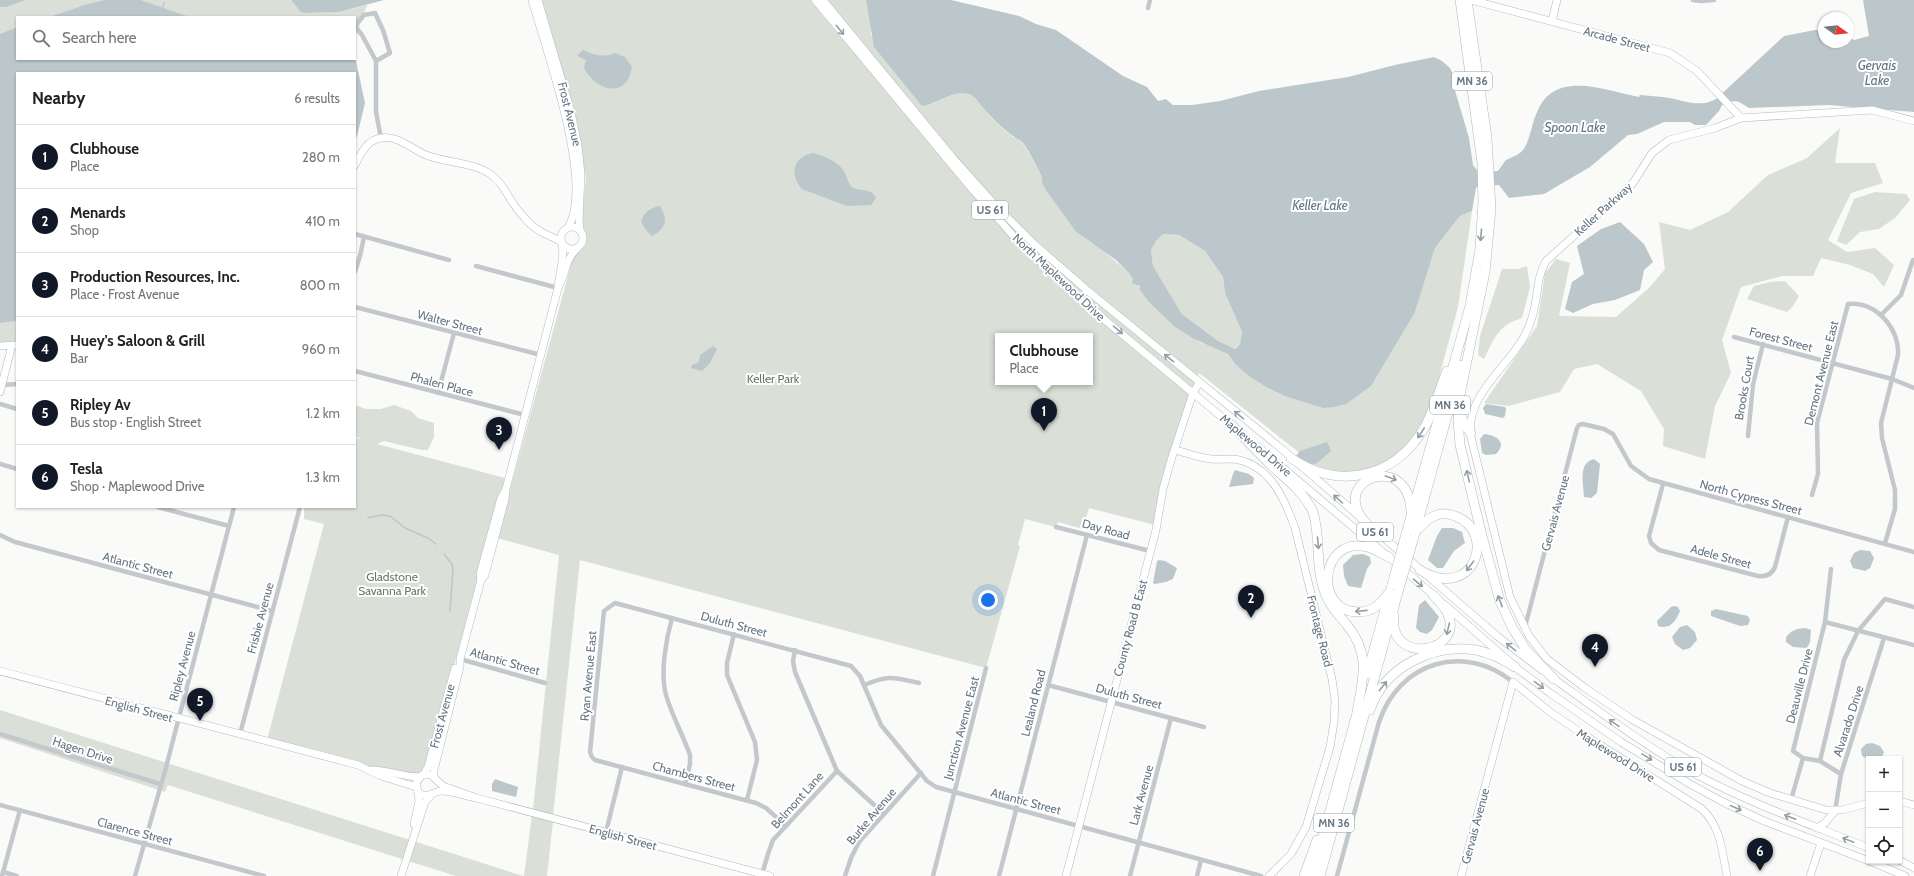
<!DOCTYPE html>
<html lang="en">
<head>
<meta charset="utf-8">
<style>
  body { margin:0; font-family:Cabin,sans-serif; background:#f2f2f2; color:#222 }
  .controls { position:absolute; right:12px; bottom:12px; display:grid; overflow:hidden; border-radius:0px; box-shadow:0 1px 3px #0004 }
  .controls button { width:36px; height:36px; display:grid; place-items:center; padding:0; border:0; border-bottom:1px solid #e0e0e0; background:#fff; color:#222; font:20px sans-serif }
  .compass { position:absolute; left:1818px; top:12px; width:36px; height:36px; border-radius:50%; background:#fff; box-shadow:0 1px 3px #0004; rotate:105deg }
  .you { position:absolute; left:988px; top:600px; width:14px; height:14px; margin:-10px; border:3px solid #fff; border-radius:50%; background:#1a73e8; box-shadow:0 0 0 6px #1a73e833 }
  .badge { display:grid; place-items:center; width:26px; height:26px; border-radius:50%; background:#111827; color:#fff; font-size:13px; font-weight:700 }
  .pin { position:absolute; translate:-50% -33px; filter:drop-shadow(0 1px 2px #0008) }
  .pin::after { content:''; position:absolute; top:21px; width:14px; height:12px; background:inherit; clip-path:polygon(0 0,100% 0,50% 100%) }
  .popup { position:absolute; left:995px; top:333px; width:98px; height:52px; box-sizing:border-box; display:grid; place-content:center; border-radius:0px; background:#fff; filter:drop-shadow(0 1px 3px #0005); font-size:13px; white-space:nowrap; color:#767676 }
  .popup b { font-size:15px; color:#222 }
  .popup::after { content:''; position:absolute; left:50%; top:100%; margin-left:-8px; border:8px solid transparent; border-top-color:#fff }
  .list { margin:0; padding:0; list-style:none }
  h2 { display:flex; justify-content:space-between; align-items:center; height:52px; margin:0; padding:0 16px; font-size:17px }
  h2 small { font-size:13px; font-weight:400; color:#767676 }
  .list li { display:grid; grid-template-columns:26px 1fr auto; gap:12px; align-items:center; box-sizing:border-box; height:64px; padding:0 16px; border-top:1px solid #e0e0e0 }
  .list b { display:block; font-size:15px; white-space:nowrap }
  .list p { margin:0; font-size:13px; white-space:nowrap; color:#767676 }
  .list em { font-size:13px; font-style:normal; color:#767676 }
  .icon { flex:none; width:22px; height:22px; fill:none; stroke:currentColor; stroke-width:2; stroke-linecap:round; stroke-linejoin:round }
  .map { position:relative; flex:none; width:1914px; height:876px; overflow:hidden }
  .search { position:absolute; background:#fff; box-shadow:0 1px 3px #0004; left:16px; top:16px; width:340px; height:44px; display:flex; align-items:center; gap:10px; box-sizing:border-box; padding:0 14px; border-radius:0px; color:#767676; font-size:15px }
  .panel { position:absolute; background:#fff; box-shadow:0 1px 3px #0004; left:16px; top:72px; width:340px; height:436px; border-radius:0px }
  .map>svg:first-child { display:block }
  .green { fill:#dadfd7; fill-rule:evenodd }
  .water { fill:#bbc7cb; fill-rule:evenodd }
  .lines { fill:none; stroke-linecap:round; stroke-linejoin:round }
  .stream { stroke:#bbc7cb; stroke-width:1.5 }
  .secondary-casing { stroke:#b3babf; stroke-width:8 }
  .primary-casing { stroke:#b5babe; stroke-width:8 }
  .highway-casing { stroke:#b4b9bd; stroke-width:10 }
  .street { stroke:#c3c8cc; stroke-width:4.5 }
  .secondary { stroke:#fff; stroke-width:7 }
  .primary { stroke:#fff; stroke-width:7 }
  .highway { stroke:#fff; stroke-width:9 }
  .highway-bridge-casing { stroke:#b4b9bd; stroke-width:10; stroke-linecap:butt }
  .highway-bridge { stroke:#fff; stroke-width:9 }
  .oneway { stroke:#939fa8 }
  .labels { text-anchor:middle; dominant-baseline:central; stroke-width:4; stroke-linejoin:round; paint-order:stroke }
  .shield { fill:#fff; stroke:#939fa8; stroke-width:1 }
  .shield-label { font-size:11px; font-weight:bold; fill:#657683 }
  .street-label { font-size:12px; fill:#657683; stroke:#fff }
  .park-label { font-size:12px; fill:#687a64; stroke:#fff }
  .water-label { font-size:13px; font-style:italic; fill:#60757c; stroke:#fff }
</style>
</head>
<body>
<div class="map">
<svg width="1914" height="876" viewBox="0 0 1914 876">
  <rect width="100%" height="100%" fill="#fafaf8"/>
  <g class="green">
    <path d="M0,0H104L87,4L49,17H17V27L0,34Z"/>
    <path d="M141,0H291L301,11L305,13L339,12L367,5L355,38V17H190Z"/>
    <path d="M540,0H866L871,25V35L933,104C942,97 956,91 968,93C975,95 979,103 983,108C991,118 1002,128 1012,136C1015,139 1020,140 1022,143C1031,154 1036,165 1042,177V182L1045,189L1076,232L1091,243L1100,248L1128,272L1136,283L1175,327L1201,343L1217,347L1228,354L1235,364L1268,388L1287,397L1323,408L1415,312L1435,248L1460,216L1472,211L1458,307L1431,407L1403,455L1357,476L1326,474L1199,373L1184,411L1155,525L1089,508L1083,529L1058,522L1056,527L1025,519L1018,545L1020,546L986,668L580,560L553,816L533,810L559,555L497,538L573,257C577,248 584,249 586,237L581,226L586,178L562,70ZM998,336H1090V382H998Z"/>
    <path d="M1840,128L1835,163H1875L1883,183L1851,193L1828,240L1847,252L1875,248L1894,265L1884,287L1873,274L1850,265L1821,258L1813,276H1782L1741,287L1722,340L1731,373L1715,406L1705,459L1663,446L1664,429L1641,391L1597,364L1574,369L1560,392L1508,406L1484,403L1537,326L1545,273L1556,259L1570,263L1559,316L1616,317L1650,287L1665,269L1659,222L1690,230L1728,212L1768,175L1807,158Z"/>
    <path d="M1875,192L1906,194L1910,200L1895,218L1879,229L1860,232L1846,245L1837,241L1854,199Z"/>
    <path d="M1163,234L1179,235L1205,251L1223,277L1225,293L1242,332L1240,344L1234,349L1218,341L1182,314L1153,266L1151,250L1156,241Z"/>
    <path d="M1527,266L1530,287L1522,318C1498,325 1494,339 1484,359L1478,355L1480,336L1502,269H1518Z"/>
    <path d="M1785,281L1799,296L1793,306L1787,312L1747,299L1754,286L1770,282Z"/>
    <path d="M17,321V349L13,350L0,349V323Z"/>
    <path d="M355,405L366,409H381L394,405L411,411L418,418L434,423V437L428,450H422L384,441L377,444L505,478L423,780L267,740L324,524L304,519V507H355V438L362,440L355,436Z"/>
    <path d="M0,710L523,876H456L168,785L165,792L0,738Z"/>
    <path d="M532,815L553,821L547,876H524Z"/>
  </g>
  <g class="water">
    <path d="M0,0H25L6,7H0Z"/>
    <path d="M104,0H141L190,17H49L87,4Z"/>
    <path d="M291,0H384L339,12L305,13L301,12Z"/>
    <path d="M866,0H951L1019,16L1036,24L1056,30L1123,76L1147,87L1158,101L1166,99L1173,105H1192L1220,101L1259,91L1348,77L1395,65L1434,57L1442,61L1450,68L1454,77V87L1469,138L1473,165L1479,173L1498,171C1500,168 1503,164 1505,161C1512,156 1520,156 1525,147C1531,136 1532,122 1538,110C1556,69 1607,91 1639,97L1640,95C1648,96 1655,96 1663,97C1681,99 1698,109 1716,99L1784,36L1815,30L1824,31V42H1848V37L1854,40L1869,36L1863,0H1914V112L1828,105L1749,108C1737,100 1736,99 1722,105L1719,111L1706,125H1695L1690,122H1664L1637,134L1628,135L1590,167L1544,194L1509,198L1499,185L1479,186L1476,188L1472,211L1460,216L1435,248L1415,312L1371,386L1346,404L1334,407L1323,408L1287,397L1268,388L1249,376L1235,364L1228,354L1194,339L1175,327L1149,302L1140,290V286L1132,283L1133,279L1128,272L1116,260L1076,232L1045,189L1042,182V177C1036,165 1031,154 1023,143C1020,140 1016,139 1013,136C1003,129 992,118 984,109C979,104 976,96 969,94C952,89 938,104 922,106L874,47ZM1163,234L1179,235L1205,251L1223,277L1225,293L1242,332L1240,344L1235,349L1218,341L1182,314L1153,266L1151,250L1156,241Z"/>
    <path d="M17,27V59H355V56L365,103L357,136L355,140V73H17V321L0,323V34Z"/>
    <path d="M583,50C594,55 604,58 615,53L625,57L632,67C627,100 596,91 584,68L586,60L577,56Z"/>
    <path d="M813,153C824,156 840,162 845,173C847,177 848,183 852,187C860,192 873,188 876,198L871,205L847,206L802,189C789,174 793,157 813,153Z"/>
    <path d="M660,206C668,219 667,228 652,236L646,230L641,222C644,212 650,208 660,206Z"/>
    <path d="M1620,222L1644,244L1653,262L1644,270L1640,290L1615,300L1593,304L1573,313L1565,309L1572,282L1584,274L1577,246L1601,229Z"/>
    <path d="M713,346L717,349L710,363L702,371L691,368L692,365L699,362L700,355Z"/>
    <path d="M1486,404L1505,407L1506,408L1505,416L1503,418L1485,414L1483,408Z"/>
    <path d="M1484,434C1496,435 1508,442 1496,454L1486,455L1482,453L1480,439Z"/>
    <path d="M1327,442L1331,451L1317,463L1307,467L1295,457L1300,451Z"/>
    <path d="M1594,459L1600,464L1597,493L1591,498L1584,497C1584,485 1577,463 1594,459Z"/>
    <path d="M1235,470L1249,474L1254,478L1253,484L1229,487L1233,474Z"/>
    <path d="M1442,528H1453L1462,532L1465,543L1454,551L1443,568H1437L1428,560L1437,536Z"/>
    <path d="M1860,550L1870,551L1874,558L1870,568L1865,571L1853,568L1850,561L1854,553Z"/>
    <path d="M1363,554L1370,557L1371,563L1367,569L1361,588L1348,586L1344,576L1343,565L1353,555Z"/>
    <path d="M1159,560L1165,561L1177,568L1173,579L1166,582L1155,584L1153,583L1157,561Z"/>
    <path d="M1425,600L1439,617L1432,630L1427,634L1420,632L1416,628L1419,605Z"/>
    <path d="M1674,606L1678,607L1680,611C1676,621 1670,630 1658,626L1657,621L1671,607Z"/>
    <path d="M1716,609L1748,616L1750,620L1748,625L1740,626L1711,616V611Z"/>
    <path d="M1687,625L1695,632L1697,640L1690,648L1683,650L1675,644L1672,637L1680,627Z"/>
    <path d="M1805,628L1811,630L1810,642L1807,648L1793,647L1786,642V637C1792,630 1796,629 1805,628Z"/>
    <path d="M1872,743L1880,746L1884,752L1882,757L1866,758L1862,756L1861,749L1866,744Z"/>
    <path d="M495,779L518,787L516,797L492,791V784Z"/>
  </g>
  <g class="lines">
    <g class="stream">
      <path d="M163,7L164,3"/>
      <path d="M368,518L381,515L390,516L405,528L428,538L436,544"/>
      <path d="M444,554L452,564L453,569L450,611"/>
    </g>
    <defs>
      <g id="secondary">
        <path d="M532,0C546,51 595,182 568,228"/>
        <path d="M538,0L571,112L578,146L581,174L579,220L580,231"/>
        <path d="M1471,0L1670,53L1697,71L1741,118"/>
        <path d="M1552,21L1557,0"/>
        <path d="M355,165C361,153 367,140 381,138C397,135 412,149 426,155C447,163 472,162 490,174C506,185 510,204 524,217C528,222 534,228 540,231C547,236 555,237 561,242"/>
        <circle cx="572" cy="238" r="11"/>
        <path d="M559,286C565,275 567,256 577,249"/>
        <path d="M0,346L17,345"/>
        <path d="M0,392L12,345"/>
        <path d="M1175,450C1187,453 1199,458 1211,459C1221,460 1230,458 1239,460C1271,467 1285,500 1295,528L1332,679L1335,700L1334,722L1330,747L1306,827L1291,854L1269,876"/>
        <path d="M481,580L485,575L505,499L506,489L558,288C559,273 565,259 562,244"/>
        <path d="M0,671L358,765L381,776L416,787"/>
        <path d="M372,770C388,770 403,777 420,777"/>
        <path d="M424,774L428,767L455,668"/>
        <path d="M434,776V770L460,667V659L481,580L480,574L501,498L505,491"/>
        <path d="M477,798C465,796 453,791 442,791C432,791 427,800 418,792L416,783L422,775H431L443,786L477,798L770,876"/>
        <path d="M1899,801L1914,805"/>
        <path d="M1869,803L1842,810H1826L1770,793L1742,781L1633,720L1585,688L1547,659L1529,636L1510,597L1471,437C1465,396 1505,370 1524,337C1530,326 1534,313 1536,300C1538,286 1539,273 1546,261L1633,183L1652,153L1669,140L1715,128L1741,118L1872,110L1914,121"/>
        <path d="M414,824L419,801L418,792"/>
        <path d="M1817,828L1825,823L1835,811"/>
        <path d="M401,876L425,802L431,795"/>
        <path d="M1066,876L1156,530L1163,489L1172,457L1193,393L1199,383"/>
        <path d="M1461,876L1513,682L1550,712L1589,738L1702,809C1721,827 1722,851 1727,876"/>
        <path d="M1810,876L1821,843"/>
      </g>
      <g id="primary">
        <path d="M815,0L972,189L1016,239L1082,301L1235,428"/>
        <path d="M823,0L953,158L996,206L1034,244L1088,291L1283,450L1497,636L1542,670"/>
        <path d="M1257,446L1437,598"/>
        <path d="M1445,605L1519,670L1550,693L1621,742L1690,784L1723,802L1764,821L1869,861"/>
        <path d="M1550,676C1599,711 1646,747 1699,776C1754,805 1812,825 1869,848"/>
        <path d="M1899,860L1914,868"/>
        <path d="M1870,861L1905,876"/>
      </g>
      <g id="highway">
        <path d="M1467,0L1487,138L1491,209L1485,272L1460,395L1458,420L1460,445L1482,536L1500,601L1512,627L1526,650L1554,679"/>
        <path d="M1460,414L1466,427L1471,433"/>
        <path d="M1232,425C1246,440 1260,454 1274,468C1289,481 1305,494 1313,512C1321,537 1315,565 1324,590C1328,604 1338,614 1347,625C1371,654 1363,678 1357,712"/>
        <path d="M1291,458C1337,490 1393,479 1423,430C1434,412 1439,390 1447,371"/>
        <path d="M1369,527C1365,522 1359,516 1357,509C1344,474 1409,457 1411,511"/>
        <path d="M1416,531C1427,519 1438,509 1455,516C1498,532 1474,603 1420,570"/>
        <path d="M1406,534L1470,306L1480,249L1483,202L1482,163L1460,0"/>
        <path d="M1413,540L1461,365"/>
        <path d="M1388,594C1380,605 1372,612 1358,612C1313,612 1320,535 1367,547C1375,549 1382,554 1389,557"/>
        <path d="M1394,615C1387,667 1467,653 1447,612C1444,606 1438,600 1433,595"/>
        <path d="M1367,674L1392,585"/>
        <path d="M1370,710C1384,667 1433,643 1476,650C1490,653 1503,659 1515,667"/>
        <path d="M1304,876L1317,840"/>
        <path d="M1312,876L1359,706"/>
        <path d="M1320,876L1398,592"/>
      </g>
    </defs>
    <use href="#secondary" class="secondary-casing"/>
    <use href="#primary" class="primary-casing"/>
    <use href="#highway" class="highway-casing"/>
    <g class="street">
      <path d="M1693,0L1701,1L1714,0"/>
      <path d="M1148,8L1150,0"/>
      <path d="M376,61L362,35L355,26L364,15L375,13L383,30L390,53L376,61V112L381,138"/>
      <path d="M355,234L449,260"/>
      <path d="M476,266L558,288"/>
      <path d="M355,272L360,256L364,237"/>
      <path d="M355,307L541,355"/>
      <path d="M1881,315L1901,295L1913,260"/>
      <path d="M1734,337L1892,379L1914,388"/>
      <path d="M355,371L525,415"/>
      <path d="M2,385L17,384"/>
      <path d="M438,393L454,333"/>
      <path d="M0,404L17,409"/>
      <path d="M1748,436L1753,384L1763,344"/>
      <path d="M0,464L17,469"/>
      <path d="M1663,484L1649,536L1651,543L1659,550L1758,576C1766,577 1772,574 1775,567L1788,517"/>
      <path d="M1812,495L1818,474L1817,423L1848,304C1876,301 1900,329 1898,355L1881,423L1882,438L1895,490V509L1885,543"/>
      <path d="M158,507L229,526"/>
      <path d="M1056,527L1150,551"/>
      <path d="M0,535L15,542L272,611"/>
      <path d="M1831,569L1825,622L1793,751L1803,758L1820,761L1841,774"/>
      <path d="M672,618C666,639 660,673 666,695C672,716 683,735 690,755V764L685,784"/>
      <path d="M1825,622L1914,645"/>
      <path d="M1525,627L1577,428L1579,425L1583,424L1604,429L1613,434L1631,466L1649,479L1914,552"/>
      <path d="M734,634L727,663V675L755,742L757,760L747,800"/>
      <path d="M460,659L545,683"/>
      <path d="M864,685C889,675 893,677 919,683"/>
      <path d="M1048,685L1204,727"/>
      <path d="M0,734L160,784"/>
      <path d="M240,734L300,507"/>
      <path d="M1820,761L1844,660L1858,631L1885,599L1914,607"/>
      <path d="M837,771L884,814"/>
      <path d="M1791,800L1803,758"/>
      <path d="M0,805L264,876"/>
      <path d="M1835,811L1841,774L1884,638"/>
      <path d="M786,826L766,808L756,803L595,760L592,757L590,752L604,611L615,603L851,666L860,676L881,725L927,781L936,787L1261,876"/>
      <path d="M606,832L622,767"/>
      <path d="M3,872L17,876"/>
      <path d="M762,874L768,854L773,840L837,771L795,672L793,661L795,650"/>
      <path d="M2,876L20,810"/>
      <path d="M135,876L165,771L234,507"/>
      <path d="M845,876L851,858L859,842L921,773"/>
      <path d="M933,876L986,668"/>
      <path d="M999,876L1087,535"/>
      <path d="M1130,876L1171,718"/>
      <path d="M1197,876L1201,860"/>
      <path d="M1337,876L1379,722C1399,662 1464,642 1513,682"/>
    </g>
    <use href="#secondary" class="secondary"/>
    <use href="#primary" class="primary"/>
    <use href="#highway" class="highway"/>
    <defs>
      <g id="highway-bridge">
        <path d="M1392,585L1406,534"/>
        <path d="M1398,592L1413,540"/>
      </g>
    </defs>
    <use href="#highway-bridge" class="highway-bridge-casing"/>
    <use href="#highway-bridge" class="highway-bridge"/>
  </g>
  <defs><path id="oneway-shaft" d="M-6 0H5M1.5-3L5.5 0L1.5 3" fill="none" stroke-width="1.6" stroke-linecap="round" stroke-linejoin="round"/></defs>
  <g class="oneway">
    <use href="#oneway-shaft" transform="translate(840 30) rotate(51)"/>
    <use href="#oneway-shaft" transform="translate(1481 235) rotate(95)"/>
    <use href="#oneway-shaft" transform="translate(1118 330) rotate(40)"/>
    <use href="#oneway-shaft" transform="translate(1169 358) rotate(-141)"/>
    <use href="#oneway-shaft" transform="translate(1239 415) rotate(-141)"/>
    <use href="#oneway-shaft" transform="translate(1421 433) rotate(123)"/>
    <use href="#oneway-shaft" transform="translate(1468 476) rotate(-103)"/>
    <use href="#oneway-shaft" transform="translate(1391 478) rotate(20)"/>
    <use href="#oneway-shaft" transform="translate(1338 499) rotate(-138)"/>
    <use href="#oneway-shaft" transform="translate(1318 543) rotate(85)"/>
    <use href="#oneway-shaft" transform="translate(1470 566) rotate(127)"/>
    <use href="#oneway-shaft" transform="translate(1418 583) rotate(40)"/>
    <use href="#oneway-shaft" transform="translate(1500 601) rotate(-111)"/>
    <use href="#oneway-shaft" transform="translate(1361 611) rotate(174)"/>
    <use href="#oneway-shaft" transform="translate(1448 629) rotate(103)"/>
    <use href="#oneway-shaft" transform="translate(1511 647) rotate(-142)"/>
    <use href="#oneway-shaft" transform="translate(1539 685) rotate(36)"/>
    <use href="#oneway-shaft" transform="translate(1383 686) rotate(-52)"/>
    <use href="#oneway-shaft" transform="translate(1614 723) rotate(-145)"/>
    <use href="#oneway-shaft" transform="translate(1647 757) rotate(32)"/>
    <use href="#oneway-shaft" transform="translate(1736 808) rotate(24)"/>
    <use href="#oneway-shaft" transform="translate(1790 817) rotate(-159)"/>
    <use href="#oneway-shaft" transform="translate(1848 840) rotate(-158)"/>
  </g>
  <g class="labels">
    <g class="shield">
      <rect x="1452" y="72" width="40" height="18" rx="3"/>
      <rect x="972" y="201" width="36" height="18" rx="3"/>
      <rect x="1430" y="396" width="40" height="18" rx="3"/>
      <rect x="1357" y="523" width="36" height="18" rx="3"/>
      <rect x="1665" y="758" width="36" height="18" rx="3"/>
      <rect x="1314" y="814" width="40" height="18" rx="3"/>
    </g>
    <g class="shield-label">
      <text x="1472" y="81">MN 36</text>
      <text x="990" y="210">US 61</text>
      <text x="1450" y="405">MN 36</text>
      <text x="1375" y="532">US 61</text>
      <text x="1683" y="767">US 61</text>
      <text x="1334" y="823">MN 36</text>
    </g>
    <g class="street-label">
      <text transform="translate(1617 39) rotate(15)">Arcade Street</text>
      <text transform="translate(570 114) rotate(76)">Frost Avenue</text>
      <text transform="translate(1603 209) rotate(-42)">Keller Parkway</text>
      <text transform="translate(1059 277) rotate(43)">North Maplewood Drive</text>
      <text transform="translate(450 322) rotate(15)">Walter Street</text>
      <text transform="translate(1781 339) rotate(15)">Forest Street</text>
      <text transform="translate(1821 373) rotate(-76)">Demont Avenue East</text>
      <text transform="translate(442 384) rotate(15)">Phalen Place</text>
      <text transform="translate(1744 388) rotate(-80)">Brooks Court</text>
      <text transform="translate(1256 445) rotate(40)">Maplewood Drive</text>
      <text transform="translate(1751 497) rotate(15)">North Cypress Street</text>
      <text transform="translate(1555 513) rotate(-75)">Gervais Avenue</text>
      <text transform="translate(1106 529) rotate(15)">Day Road</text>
      <text transform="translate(1721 556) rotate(15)">Adele Street</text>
      <text transform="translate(138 565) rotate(15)">Atlantic Street</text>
      <text transform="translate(260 618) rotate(-75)">Frisbie Avenue</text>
      <text transform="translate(734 624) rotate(15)">Duluth Street</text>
      <text transform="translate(1130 628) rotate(-75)">County Road B East</text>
      <text transform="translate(1320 631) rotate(76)">Frontage Road</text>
      <text transform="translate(505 661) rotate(16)">Atlantic Street</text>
      <text transform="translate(182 666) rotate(-75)">Ripley Avenue</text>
      <text transform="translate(588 676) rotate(-85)">Ryan Avenue East</text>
      <text transform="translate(1799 686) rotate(-76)">Deauville Drive</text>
      <text transform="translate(1129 696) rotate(15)">Duluth Street</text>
      <text transform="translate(1033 703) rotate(-76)">Lealand Road</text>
      <text transform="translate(139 709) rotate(15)">English Street</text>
      <text transform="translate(442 716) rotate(-75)">Frost Avenue</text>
      <text transform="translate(1848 721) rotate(-72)">Alvarado Drive</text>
      <text transform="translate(961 728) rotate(-75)">Junction Avenue East</text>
      <text transform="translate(83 750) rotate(18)">Hagen Drive</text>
      <text transform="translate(1616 755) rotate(32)">Maplewood Drive</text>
      <text transform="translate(694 776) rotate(15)">Chambers Street</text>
      <text transform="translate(1141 795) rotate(-75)">Lark Avenue</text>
      <text transform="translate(797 800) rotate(-48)">Belmont Lane</text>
      <text transform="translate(1026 801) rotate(15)">Atlantic Street</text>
      <text transform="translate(871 816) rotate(-50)">Burke Avenue</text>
      <text transform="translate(1475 826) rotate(-75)">Gervais Avenue</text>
      <text transform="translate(135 831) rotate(15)">Clarence Street</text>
      <text transform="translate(623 837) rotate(15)">English Street</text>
    </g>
    <g class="park-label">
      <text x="773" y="378">Keller Park</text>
      <text x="392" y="576">Gladstone<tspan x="392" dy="14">Savanna Park</tspan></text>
    </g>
    <g class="water-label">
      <text x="1877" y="65">Gervais<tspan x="1877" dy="15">Lake</tspan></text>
      <text x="1575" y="127">Spoon Lake</text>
      <text x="1320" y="205">Keller Lake</text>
    </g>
  </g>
</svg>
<div class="controls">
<button>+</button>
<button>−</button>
<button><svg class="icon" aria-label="locate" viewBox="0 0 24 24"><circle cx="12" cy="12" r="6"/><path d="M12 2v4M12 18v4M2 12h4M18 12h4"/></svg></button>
</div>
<svg class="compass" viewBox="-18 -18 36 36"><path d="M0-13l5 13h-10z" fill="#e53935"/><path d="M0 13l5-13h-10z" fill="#767676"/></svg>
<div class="you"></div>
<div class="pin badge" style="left:1044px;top:431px">1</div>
<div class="popup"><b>Clubhouse</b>Place</div>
<div class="pin badge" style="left:1251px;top:618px">2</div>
<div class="pin badge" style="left:499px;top:450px">3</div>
<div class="pin badge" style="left:1595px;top:667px">4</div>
<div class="pin badge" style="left:200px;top:721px">5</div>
<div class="pin badge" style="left:1760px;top:871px">6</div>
<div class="search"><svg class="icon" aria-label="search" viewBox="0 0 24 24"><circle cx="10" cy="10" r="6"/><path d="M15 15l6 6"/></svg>Search here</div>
<section class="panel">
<h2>Nearby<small>6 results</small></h2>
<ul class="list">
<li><span class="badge">1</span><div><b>Clubhouse</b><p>Place</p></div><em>280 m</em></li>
<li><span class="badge">2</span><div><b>Menards</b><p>Shop</p></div><em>410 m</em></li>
<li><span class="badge">3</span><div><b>Production Resources, Inc.</b><p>Place · Frost Avenue</p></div><em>800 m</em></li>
<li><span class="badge">4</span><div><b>Huey's Saloon &amp; Grill</b><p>Bar</p></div><em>960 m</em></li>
<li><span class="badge">5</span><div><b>Ripley Av</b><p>Bus stop · English Street</p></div><em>1.2 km</em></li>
<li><span class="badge">6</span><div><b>Tesla</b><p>Shop · Maplewood Drive</p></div><em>1.3 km</em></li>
</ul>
</section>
</div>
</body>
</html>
